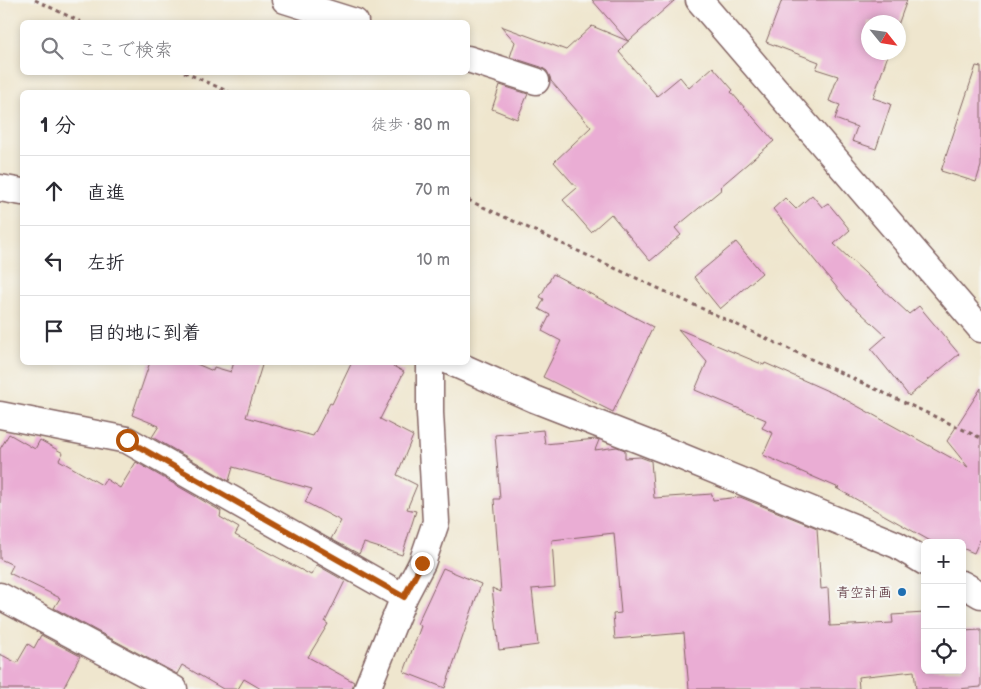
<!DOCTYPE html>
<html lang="ja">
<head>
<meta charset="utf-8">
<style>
  body { margin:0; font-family:"Balsamiq Sans","Klee One",sans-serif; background:#f2f2f3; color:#2b2b33 }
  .controls { position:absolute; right:15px; bottom:15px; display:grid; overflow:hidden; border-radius:8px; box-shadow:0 2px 8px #0003 }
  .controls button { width:45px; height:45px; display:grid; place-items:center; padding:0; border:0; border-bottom:1px solid #e1e1e2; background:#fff; color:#2b2b33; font:25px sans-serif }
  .compass { position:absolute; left:861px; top:15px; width:45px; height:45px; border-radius:50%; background:#fff; box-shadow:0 2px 8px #0003; rotate:120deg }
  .stop { position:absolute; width:15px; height:15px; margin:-11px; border:4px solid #b45309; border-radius:50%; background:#fff }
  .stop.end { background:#b45309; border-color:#fff; box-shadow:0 1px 5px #0008 }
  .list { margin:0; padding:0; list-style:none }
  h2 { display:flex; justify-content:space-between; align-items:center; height:65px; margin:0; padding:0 20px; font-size:21px }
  h2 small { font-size:16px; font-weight:400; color:#7c7c81 }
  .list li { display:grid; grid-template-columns:32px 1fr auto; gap:15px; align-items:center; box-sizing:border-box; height:70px; padding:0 20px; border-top:1px solid #e1e1e2 }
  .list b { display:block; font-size:19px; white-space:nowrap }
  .list em { font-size:16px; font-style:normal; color:#7c7c81 }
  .icon { flex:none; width:28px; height:28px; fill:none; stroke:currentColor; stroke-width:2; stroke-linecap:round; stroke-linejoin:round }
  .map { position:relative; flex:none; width:981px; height:689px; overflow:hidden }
  .search { position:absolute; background:#fff; box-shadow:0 2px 8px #0003; left:20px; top:20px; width:450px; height:55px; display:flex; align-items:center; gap:12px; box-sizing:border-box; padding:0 18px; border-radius:8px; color:#7c7c81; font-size:19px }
  .panel { position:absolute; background:#fff; box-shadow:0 2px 8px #0003; left:20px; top:90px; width:450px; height:275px; border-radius:8px }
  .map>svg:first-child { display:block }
  .building { fill:#eaadd4 }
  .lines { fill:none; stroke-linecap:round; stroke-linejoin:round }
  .minor-casing { stroke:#846564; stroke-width:29 }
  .path { stroke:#846564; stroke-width:3; stroke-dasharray:4 4; stroke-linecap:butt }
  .minor { stroke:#fff; stroke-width:26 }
  .route { stroke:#b45309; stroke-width:6 }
  .poi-dot { fill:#1f6fb2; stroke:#f6f6f2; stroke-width:2 }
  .labels { text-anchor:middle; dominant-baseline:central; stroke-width:4.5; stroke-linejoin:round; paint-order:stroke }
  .poi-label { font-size:14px; fill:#4a1f2b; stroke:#f6f6f2; text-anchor:end }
</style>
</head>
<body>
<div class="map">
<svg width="981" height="689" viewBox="0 0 981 689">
  <rect width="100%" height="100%" fill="#f6f6f2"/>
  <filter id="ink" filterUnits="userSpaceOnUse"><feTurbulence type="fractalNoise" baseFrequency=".02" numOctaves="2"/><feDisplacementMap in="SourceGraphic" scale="10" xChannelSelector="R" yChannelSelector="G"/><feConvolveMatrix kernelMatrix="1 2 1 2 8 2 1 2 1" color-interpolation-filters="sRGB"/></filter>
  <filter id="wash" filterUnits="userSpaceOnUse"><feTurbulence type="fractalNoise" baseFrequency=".0096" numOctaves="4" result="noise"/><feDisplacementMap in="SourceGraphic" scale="20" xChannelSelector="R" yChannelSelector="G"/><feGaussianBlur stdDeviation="1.12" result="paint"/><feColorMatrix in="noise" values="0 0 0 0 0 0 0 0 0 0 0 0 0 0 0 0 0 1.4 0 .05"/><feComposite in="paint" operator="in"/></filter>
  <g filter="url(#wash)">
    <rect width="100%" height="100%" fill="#efe6ce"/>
    <g id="blocks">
      <g class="building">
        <path d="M592,0H675L622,47L623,48L619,52L657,96L680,77L689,88L713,67L733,90L731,92L774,141L720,187L722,189L675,228L681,235L650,261L611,214L591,232L563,200L577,188L554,162L591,127L551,81L550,77L547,71L541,67L510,57L515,42L501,26L566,50L592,26L628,41Z"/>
        <path d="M782,0H907L898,25V22H868V52H889L873,98L891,104L876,149L852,141L857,127L835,119L840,105L829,101L838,76L816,69L819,62L766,42Z"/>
        <path d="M976,66L981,67V166L976,182L941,171Z"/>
        <path d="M500,85L528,94L517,119L492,109Z"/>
        <path d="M812,195L822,207L828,203L850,230L834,244L909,314L919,306L959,354L909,396L871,349L886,336L847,300L773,209L785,198L796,209Z"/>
        <path d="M736,242L762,273L720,309L694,277Z"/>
        <path d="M553,274L653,327L613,412L543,377L561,341L542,331L550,315L539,309L544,299L540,297Z"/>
        <path d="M678,329L764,365L765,363L839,396L968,467L947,441L981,388V537L974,553L962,548V543H934L836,488H839L763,455L773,433L762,428L766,420L695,390L707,362Z"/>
        <path d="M150,362H192L213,371L214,367L231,372L234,362H263L246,417L313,436L330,403L332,404L352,362H386L404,372L380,419L413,436L397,475L417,485L407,509L416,511L402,555L364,543L359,554L331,539L341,521L305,502L312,489L233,467L229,481L152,437L159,426L132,415Z"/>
        <path d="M543,430L545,444L596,439L599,440L595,450L617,447L625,450V458L640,457L651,461L654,498L712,494L713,500L740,497L817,528L821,589L828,588L830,626L893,623L892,615L925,613V670H962V631L981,630V687L958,689H916L914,671L858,677L859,689H689L684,633L615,639L613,614L621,613L614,533L552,540L555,587L532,589L538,645L499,650L492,588L501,592L494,499H500L495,435Z"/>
        <path d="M9,434L35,449L40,440L63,453L59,460L102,485L106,479L120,488L136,462L221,511L220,517L239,528L235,535L311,575L317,565L345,581L325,622L328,624L308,657L354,682L352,689H261L244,679L238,689H223L182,665L177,674L54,608L60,598L9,573L13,565L0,559V449Z"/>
        <path d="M443,568L481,584L445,688L404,672L421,626L417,624Z"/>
        <path d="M41,635L80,656L63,689H0V654L17,663L28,644L34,648Z"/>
      </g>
    </g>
  </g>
  <g filter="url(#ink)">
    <use href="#blocks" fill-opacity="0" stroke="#846564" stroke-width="1"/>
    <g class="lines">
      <defs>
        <g id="minor">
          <path d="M285,0L355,22"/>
          <path d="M699,0L981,329"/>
          <path d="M468,59L536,81"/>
          <path d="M0,188L22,192"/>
          <path d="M451,362L534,399L680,456L897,545L925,562"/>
          <path d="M0,415L127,440L404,597"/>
          <path d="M962,584L981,595"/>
          <path d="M0,596L174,689"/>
          <path d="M367,689L404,597L422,563L436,522L430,413V362"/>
        </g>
      </defs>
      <use href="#minor" class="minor-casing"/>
      <g class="path">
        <path d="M35,0L81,22"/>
        <path d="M184,72L229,92"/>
        <path d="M468,200L981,438"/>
      </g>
      <use href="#minor" class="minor"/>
    </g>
  </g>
  <g class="lines" filter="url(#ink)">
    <path class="route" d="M127,440L404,597L422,563"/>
  </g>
  <circle class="poi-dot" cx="902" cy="592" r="5"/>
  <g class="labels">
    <g class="poi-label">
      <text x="892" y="592">青空計画</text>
    </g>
  </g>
</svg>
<div class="controls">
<button>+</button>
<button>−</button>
<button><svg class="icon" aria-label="locate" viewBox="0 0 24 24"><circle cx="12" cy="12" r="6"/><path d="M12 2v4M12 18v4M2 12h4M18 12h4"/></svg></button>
</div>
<svg class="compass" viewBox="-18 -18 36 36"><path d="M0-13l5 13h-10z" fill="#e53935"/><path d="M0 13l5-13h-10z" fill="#7c7c81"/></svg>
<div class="stop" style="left:127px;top:440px"></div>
<div class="stop end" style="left:422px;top:563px"></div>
<div class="search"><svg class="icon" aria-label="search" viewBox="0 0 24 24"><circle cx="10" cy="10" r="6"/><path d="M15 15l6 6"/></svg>ここで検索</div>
<section class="panel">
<h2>1 分<small>徒歩 · 80 m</small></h2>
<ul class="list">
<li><svg class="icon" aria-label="ahead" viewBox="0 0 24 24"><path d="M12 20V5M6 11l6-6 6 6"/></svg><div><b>直進</b></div><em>70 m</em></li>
<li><svg class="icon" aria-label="left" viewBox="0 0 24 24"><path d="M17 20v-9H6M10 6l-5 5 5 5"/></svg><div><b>左折</b></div><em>10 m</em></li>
<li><svg class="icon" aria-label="arrive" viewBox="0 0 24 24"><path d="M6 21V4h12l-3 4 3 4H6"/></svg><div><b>目的地に到着</b></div></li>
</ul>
</section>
</div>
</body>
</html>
